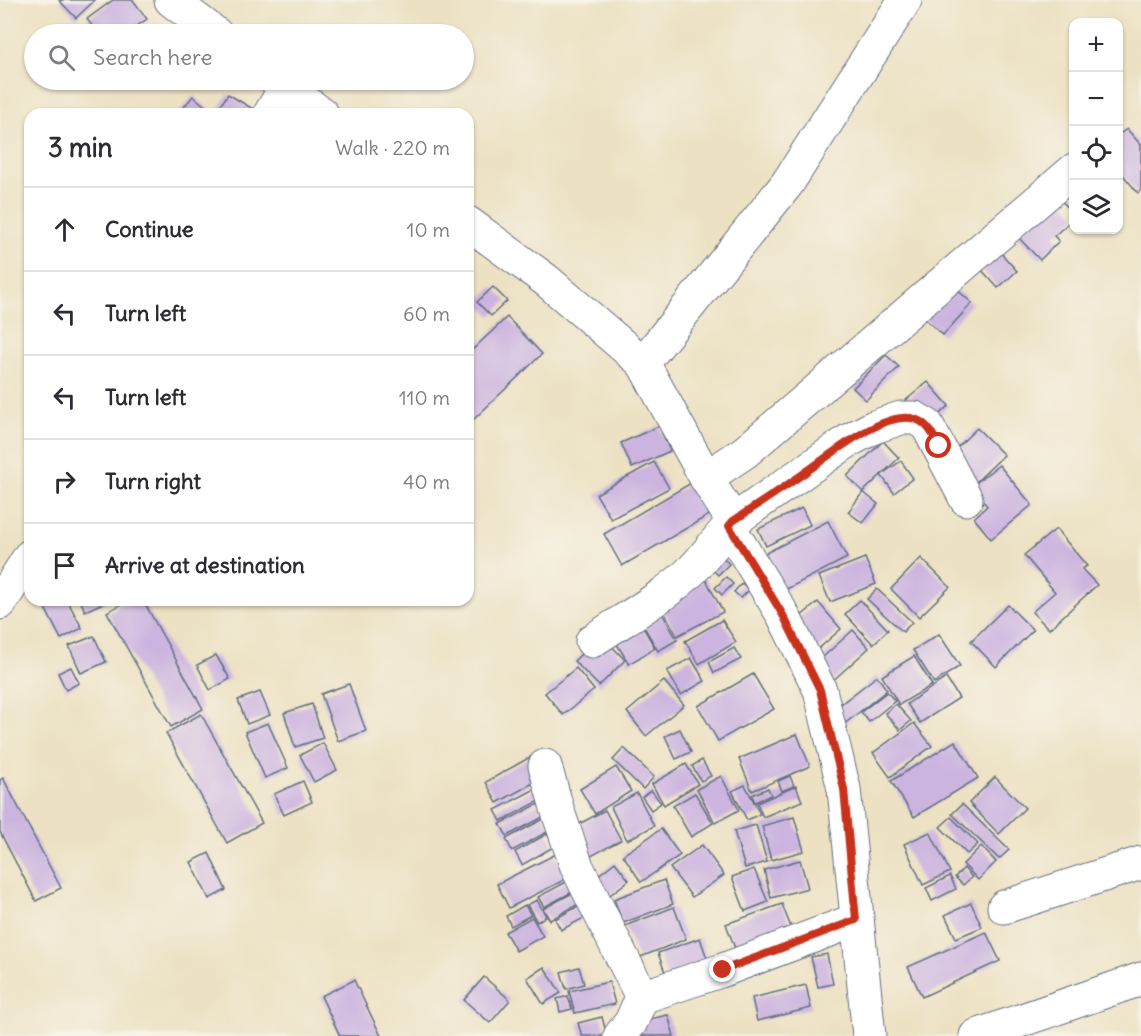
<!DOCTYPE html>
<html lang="en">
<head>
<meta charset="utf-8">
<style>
  body { margin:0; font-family:Delius,sans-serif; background:#f2f2f3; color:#2b2b33 }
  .controls { position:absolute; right:18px; top:18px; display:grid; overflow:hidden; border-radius:12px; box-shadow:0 2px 4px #0004 }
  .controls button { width:54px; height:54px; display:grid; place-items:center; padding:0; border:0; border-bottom:2px solid #e1e1e2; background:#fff; color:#2b2b33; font:30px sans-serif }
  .stop { position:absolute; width:18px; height:18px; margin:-14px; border:4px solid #c8321e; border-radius:50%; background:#fff }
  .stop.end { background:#c8321e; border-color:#fff; box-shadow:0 2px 6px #0008 }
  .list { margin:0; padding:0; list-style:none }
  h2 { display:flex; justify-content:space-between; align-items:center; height:78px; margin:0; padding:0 24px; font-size:26px }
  h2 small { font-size:20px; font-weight:400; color:#7c7c81 }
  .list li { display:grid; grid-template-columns:39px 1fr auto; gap:18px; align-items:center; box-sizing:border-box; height:84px; padding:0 24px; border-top:2px solid #e1e1e2 }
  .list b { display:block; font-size:22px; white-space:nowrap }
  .list em { font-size:20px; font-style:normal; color:#7c7c81 }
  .icon { flex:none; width:33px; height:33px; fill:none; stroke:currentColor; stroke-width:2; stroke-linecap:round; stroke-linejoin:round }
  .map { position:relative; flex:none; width:1141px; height:1036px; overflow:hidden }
  .search { position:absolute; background:#fff; box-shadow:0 2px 4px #0004; left:24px; top:24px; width:450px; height:66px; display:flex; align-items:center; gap:15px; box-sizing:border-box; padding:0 21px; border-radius:33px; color:#7c7c81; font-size:22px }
  .panel { position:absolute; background:#fff; box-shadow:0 2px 4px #0004; left:24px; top:108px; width:450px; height:498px; border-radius:18px }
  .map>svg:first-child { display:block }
  .building { fill:#cbb4df }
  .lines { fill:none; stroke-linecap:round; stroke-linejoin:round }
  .minor-casing { stroke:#646d81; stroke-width:35 }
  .minor { stroke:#fff; stroke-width:33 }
  .route { stroke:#c8321e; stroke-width:8 }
</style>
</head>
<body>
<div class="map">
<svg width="1141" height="1036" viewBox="0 0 1141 1036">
  <rect width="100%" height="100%" fill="#f7f3e8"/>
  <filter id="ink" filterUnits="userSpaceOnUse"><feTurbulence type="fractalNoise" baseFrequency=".0167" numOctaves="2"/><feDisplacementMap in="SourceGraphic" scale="12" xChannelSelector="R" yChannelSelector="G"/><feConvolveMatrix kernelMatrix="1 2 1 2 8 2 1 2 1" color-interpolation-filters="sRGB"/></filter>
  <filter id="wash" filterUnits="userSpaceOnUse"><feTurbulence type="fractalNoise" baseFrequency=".008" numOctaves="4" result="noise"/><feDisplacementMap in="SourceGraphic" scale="24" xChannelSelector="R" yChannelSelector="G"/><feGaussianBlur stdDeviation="1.35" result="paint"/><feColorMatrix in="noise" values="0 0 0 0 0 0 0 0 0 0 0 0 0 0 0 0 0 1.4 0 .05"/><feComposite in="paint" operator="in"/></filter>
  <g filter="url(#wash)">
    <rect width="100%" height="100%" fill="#ece1c2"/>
    <g id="blocks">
      <g class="building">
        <path d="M59,0H95L76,18Z"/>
        <path d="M113,0H133L147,19L125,34H98L87,19Z"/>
        <path d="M228,94L253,109L250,114H178L193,96L215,114Z"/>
        <path d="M1127,129L1141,145V190L1138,193L1118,169V135Z"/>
        <path d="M1058,197L1074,214V218L1054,236L1059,241L1040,260L1017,236Z"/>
        <path d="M999,251L1017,271L998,288L980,268Z"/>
        <path d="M493,287L507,301L491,316L477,302Z"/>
        <path d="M954,287L972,303L943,335L925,319Z"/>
        <path d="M507,317L542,354L473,420L468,415V354Z"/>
        <path d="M886,355L899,367L866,400L853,388Z"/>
        <path d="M928,382L949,406L927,425L906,400Z"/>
        <path d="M659,426L670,451L632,468L621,443Z"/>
        <path d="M977,428L1004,455L975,483L948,456Z"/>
        <path d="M883,441L899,458L863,492L847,476Z"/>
        <path d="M901,461L913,478L894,493L881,475Z"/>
        <path d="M654,462L669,488L611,519L596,494Z"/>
        <path d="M999,465L1032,505L991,539L974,518L987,506L972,486Z"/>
        <path d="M703,476L721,508L622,566L604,534Z"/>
        <path d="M863,492L878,504L863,523L848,512Z"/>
        <path d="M802,508L810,525L766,546L758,529Z"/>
        <path d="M828,521L847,558L777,594L758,557Z"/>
        <path d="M1056,529L1087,566L1082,569L1097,585L1049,629L1032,612L1055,592L1024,555Z"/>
        <path d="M716,550L729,564L718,575L704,561Z"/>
        <path d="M865,558L876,584L830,602L819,576Z"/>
        <path d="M921,558L950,587L919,617L891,589Z"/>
        <path d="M726,577L733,584L722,595L715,588Z"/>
        <path d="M705,578L723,612L677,636L659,602Z"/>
        <path d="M742,583L749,590L741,598L734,592Z"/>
        <path d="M877,589L912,622L903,632L867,599Z"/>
        <path d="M61,600H67L82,628L61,639L45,608Z"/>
        <path d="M80,600H110L85,611Z"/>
        <path d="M129,600H143L203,709L171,727L107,612Z"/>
        <path d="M860,600L888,630L873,644L845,614Z"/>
        <path d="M818,602L841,629L817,650L794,622Z"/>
        <path d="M657,604L677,640L658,651L637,615Z"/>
        <path d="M1008,605L1033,630L996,667L971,641Z"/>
        <path d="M636,615L655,648L629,664L609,631Z"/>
        <path d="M722,620L736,642L699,664L685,641Z"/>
        <path d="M853,630L869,648L829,684L813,666Z"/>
        <path d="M939,634L960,666L934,683L913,650Z"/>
        <path d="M601,635L625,660L599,686L574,661Z"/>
        <path d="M94,636L106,662L81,673L69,646Z"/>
        <path d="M734,648L741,659L714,673L709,662Z"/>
        <path d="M216,655L230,679L210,690L197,665Z"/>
        <path d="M914,656L932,685L899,705L882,676Z"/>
        <path d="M691,658L705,681L681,695L667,671Z"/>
        <path d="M71,667L79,683L66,690L58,673Z"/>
        <path d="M576,668L594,690L563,715L545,693Z"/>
        <path d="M753,674L774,709L718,741L698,706Z"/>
        <path d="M877,676L887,690L843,725L832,711Z"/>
        <path d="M946,678L959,698L920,723L907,704Z"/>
        <path d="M664,681L684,705L646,736L627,712Z"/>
        <path d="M349,684L366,731L338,741L321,694Z"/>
        <path d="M260,692L270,715L247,724L238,700Z"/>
        <path d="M887,692L895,701L869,722L861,712Z"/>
        <path d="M312,704L323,738L295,747L284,713Z"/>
        <path d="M896,704L911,721L900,730L885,713Z"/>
        <path d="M201,714L262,823L227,843L166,733Z"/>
        <path d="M268,723L288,768L265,778L245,732Z"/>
        <path d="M914,723L932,746L890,777L873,753Z"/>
        <path d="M680,729L691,752L676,759L665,736Z"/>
        <path d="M797,734L810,766L752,791L739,759Z"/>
        <path d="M955,741L978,778L914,817L891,781Z"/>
        <path d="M323,743L337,770L314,782L300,755Z"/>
        <path d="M624,748L654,777L643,789L613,760Z"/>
        <path d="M532,756L544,777L497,803L486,782Z"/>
        <path d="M702,760L711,776L701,781L692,766Z"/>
        <path d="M686,764L698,784L664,805L652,784Z"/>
        <path d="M616,767L631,791L595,814L580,789Z"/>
        <path d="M721,776L739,810L715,823L697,789Z"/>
        <path d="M790,776L794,786L782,791L778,781Z"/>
        <path d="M995,777L1025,808L999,834L969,803Z"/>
        <path d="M3,778L61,888L36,901L0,832V780Z"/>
        <path d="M303,781L312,802L284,815L274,794Z"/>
        <path d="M745,785L760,814L747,820L732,791Z"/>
        <path d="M796,786L802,801L763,817L757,803Z"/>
        <path d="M537,788L543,799L501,821L495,810Z"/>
        <path d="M768,788L771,795L755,802L752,795Z"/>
        <path d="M651,790L661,803L651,810L642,797Z"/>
        <path d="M637,793L654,826L627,840L611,807Z"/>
        <path d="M695,793L713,823L691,837L673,806Z"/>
        <path d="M538,804L545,816L507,836L500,824Z"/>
        <path d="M962,804L1009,850L999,859L952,814Z"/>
        <path d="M605,810L621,840L582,861L566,831Z"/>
        <path d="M794,817L804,851L771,860L762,826Z"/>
        <path d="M951,817L978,844L967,854L940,827Z"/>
        <path d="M545,818L551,830L512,851L506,839Z"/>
        <path d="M756,825L767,862L745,868L734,831Z"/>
        <path d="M661,829L680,855L641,882L623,855Z"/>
        <path d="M930,832L950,872L923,885L904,844Z"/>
        <path d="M547,834L555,846L522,865L515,852Z"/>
        <path d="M702,845L724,875L692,897L670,868Z"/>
        <path d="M981,846L996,862L978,880L963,864Z"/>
        <path d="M209,853L226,890L209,899L191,862Z"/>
        <path d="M556,854L568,878L509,908L497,884Z"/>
        <path d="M800,860L808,888L771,898L764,870Z"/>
        <path d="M615,862L629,880L605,899L591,881Z"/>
        <path d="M964,868L972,877L963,885L955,877Z"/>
        <path d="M754,869L768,902L745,911L732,877Z"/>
        <path d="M950,876L956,889L932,901L926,888Z"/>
        <path d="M570,880L576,890L544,907L538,897Z"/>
        <path d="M664,880L673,904L623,923L614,899Z"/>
        <path d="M576,891L582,902L550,920L543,909Z"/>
        <path d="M537,900L546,916L537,922L527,905Z"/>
        <path d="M971,903L982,927L956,938L945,915Z"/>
        <path d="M582,904L588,916L561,930L555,919Z"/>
        <path d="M782,904L795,938L739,959L726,924Z"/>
        <path d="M525,905L531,915L511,926L506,916Z"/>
        <path d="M674,907L686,939L638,958L625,926Z"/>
        <path d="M532,917L543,936L516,951L505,932Z"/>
        <path d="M986,932L1000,961L922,997L908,967Z"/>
        <path d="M700,938L710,967L668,981L658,953Z"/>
        <path d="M827,954L833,984L818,987L811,957Z"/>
        <path d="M544,967L561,993L543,1004L527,978Z"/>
        <path d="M579,967L584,984L566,989L561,972Z"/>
        <path d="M484,977L510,1000L490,1023L464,1000Z"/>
        <path d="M354,980L381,1036H340L321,996Z"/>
        <path d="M609,982L615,1004L575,1013L569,991Z"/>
        <path d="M806,985L811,1008L757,1021L752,998Z"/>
        <path d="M568,996L572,1009L560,1012L557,999Z"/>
        <path d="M668,1015L674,1036H635L632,1023Z"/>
        <path d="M602,1017L607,1036H582L578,1023Z"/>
      </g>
    </g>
  </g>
  <g filter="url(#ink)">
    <use href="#blocks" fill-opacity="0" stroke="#646d81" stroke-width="1.5"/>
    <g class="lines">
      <defs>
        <g id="minor">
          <path d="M171,0L216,34"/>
          <path d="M276,80L322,114"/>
          <path d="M270,114L286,87"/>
          <path d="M468,223L546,280L643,363L706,478L733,521L729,527L783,615L820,690L844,789L869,1036"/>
          <path d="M643,363L787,184L905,0"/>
          <path d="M706,478L745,452L1074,170"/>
          <path d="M733,521L848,441L874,427L901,418H915L927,425L966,499"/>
          <path d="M0,603L30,556"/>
          <path d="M592,641C624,619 666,596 693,569C706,556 716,540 729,527"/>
          <path d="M545,766L559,815L577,867L642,997"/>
          <path d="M1004,907L1141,863"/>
          <path d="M620,1036L631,1022L642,997L723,970L856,920"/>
          <path d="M976,1036L1141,979"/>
        </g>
      </defs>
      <use href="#minor" class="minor-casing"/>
      <use href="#minor" class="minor"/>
    </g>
  </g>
  <g class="lines" filter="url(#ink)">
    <path class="route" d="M723,970L856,920L844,789L820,690L783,615L729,526L733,521C759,504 785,487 810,469C833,453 885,410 915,419C928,423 933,435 939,446"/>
  </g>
</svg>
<div class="controls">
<button>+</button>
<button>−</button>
<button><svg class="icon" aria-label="locate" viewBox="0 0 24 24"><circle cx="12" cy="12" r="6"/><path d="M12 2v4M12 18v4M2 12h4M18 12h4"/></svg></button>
<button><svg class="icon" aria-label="layers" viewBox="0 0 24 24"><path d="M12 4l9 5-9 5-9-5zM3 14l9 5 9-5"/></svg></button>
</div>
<div class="stop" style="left:939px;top:446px"></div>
<div class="stop end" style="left:723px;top:970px"></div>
<div class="search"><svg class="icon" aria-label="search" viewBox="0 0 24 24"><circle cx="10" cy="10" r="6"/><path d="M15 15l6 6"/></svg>Search here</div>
<section class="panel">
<h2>3 min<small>Walk · 220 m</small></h2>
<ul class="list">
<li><svg class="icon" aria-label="ahead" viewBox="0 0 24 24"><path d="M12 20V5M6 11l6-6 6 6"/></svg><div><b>Continue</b></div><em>10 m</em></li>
<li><svg class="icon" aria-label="left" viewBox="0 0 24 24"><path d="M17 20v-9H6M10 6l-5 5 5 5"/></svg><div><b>Turn left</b></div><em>60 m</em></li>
<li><svg class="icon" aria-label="left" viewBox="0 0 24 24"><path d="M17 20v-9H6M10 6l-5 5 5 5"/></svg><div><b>Turn left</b></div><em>110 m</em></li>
<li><svg class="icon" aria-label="right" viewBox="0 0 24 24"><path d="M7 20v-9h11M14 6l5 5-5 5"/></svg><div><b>Turn right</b></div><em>40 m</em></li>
<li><svg class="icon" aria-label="arrive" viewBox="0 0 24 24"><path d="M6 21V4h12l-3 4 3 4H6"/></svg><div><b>Arrive at destination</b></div></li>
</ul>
</section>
</div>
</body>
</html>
